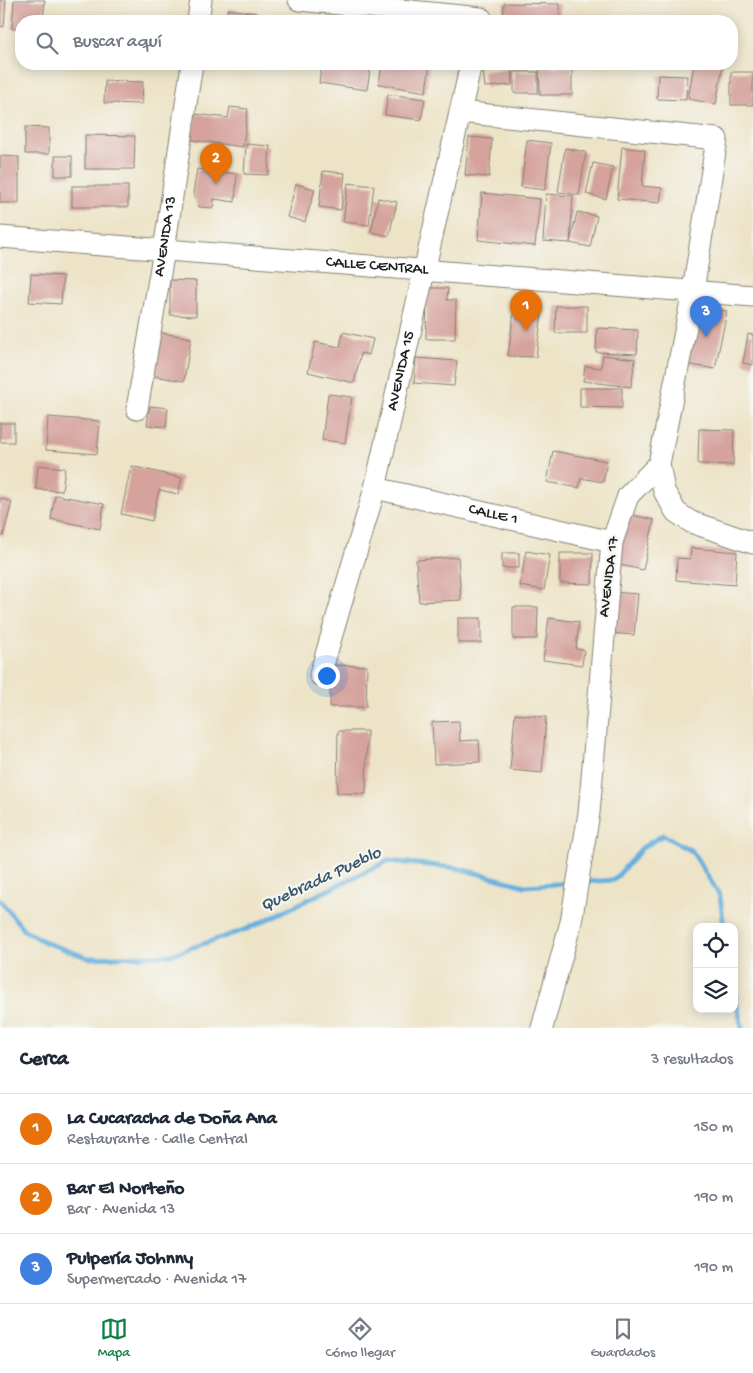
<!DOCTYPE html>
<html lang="es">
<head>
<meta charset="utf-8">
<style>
  body { margin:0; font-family:"Gochi Hand",sans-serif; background:#f6f6f7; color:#1f2937 }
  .controls { position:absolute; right:15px; bottom:15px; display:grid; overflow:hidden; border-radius:10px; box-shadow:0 2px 12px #0003 }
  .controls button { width:45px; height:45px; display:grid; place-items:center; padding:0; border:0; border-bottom:1px solid #e0e1e3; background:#fff; color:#1f2937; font:25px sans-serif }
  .you { position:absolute; left:326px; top:675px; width:18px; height:18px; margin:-12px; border:4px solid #fff; border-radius:50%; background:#1a73e8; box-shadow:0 0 0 8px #1a73e833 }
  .badge { display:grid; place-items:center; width:32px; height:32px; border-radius:50%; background:#0b8043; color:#fff; font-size:16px; font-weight:700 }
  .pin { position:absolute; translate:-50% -41px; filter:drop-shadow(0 1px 2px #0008) }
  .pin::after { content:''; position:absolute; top:26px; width:18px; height:15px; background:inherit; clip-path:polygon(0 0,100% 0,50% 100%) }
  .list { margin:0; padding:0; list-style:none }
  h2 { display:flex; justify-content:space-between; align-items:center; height:65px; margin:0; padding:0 20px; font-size:21px }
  h2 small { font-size:16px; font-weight:400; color:#747a83 }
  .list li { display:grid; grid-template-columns:32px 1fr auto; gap:15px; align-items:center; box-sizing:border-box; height:70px; padding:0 20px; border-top:1px solid #e0e1e3 }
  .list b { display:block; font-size:19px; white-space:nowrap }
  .list p { margin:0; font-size:16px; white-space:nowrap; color:#747a83 }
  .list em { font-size:16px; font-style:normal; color:#747a83 }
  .icon { flex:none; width:28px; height:28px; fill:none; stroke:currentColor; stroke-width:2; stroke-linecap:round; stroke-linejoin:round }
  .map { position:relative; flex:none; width:753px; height:1028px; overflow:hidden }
  .search { position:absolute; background:#fff; box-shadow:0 2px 12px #0003; left:15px; right:15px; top:15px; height:55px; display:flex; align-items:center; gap:12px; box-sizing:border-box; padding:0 18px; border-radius:20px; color:#747a83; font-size:19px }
  .sheet { height:275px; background:#fff }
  nav { display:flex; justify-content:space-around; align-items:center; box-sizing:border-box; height:70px; border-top:1px solid #e0e1e3; background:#fff; font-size:14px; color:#747a83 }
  nav a { display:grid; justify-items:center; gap:2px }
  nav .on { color:#0b8043 }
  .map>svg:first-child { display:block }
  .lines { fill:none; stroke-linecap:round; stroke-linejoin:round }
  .stream { stroke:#65b0dd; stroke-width:5 }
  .building { fill:#d5a29c }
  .minor-casing { stroke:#848072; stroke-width:23 }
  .minor { stroke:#fff; stroke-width:21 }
  .labels { text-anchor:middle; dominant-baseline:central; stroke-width:4.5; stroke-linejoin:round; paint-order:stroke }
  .street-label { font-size:16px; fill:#1c1c1c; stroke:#f6f6f2 }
  .water-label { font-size:18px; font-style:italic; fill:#395769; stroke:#f6f6f2 }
</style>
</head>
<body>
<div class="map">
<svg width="753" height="1028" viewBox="0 0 753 1028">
  <rect width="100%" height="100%" fill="#f6f6f2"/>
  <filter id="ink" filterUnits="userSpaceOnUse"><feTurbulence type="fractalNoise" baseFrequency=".02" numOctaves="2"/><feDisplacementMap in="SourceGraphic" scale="10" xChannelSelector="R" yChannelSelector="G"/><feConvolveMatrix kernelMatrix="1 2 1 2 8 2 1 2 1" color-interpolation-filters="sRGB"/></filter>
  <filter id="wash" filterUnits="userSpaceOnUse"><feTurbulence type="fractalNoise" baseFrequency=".0096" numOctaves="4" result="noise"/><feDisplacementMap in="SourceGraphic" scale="20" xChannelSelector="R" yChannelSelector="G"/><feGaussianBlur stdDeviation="1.12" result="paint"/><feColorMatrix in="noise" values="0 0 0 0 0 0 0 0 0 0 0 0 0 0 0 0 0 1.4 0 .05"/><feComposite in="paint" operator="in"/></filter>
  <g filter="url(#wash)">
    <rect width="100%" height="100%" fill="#ede4c8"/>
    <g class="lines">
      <g class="stream">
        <path d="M583,882L614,880L642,848L663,835L692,851L720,896L724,927"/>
        <path d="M0,900L24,930L47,943L89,958L170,955L247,929L388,861L457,868L525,886L572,883"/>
        <path d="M734,990L742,1028"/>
      </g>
    </g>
    <g id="blocks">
      <g class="building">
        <path d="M0,0H6L4,27L0,26Z"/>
        <path d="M14,0H45L43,21H21V29H12Z"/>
        <path d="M504,3L560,4V21H503Z"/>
        <path d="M228,9L257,13L256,21H226Z"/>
        <path d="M296,16L320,20V21H295Z"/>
        <path d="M322,64H371L367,90L319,83Z"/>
        <path d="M382,64H430L426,92L379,84Z"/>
        <path d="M694,64H723L716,104L688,99Z"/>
        <path d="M539,67H572V95H540Z"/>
        <path d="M511,69L512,85L485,87L483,71Z"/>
        <rect x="514" y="72" width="24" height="21"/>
        <rect x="731" y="72" width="22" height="33"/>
        <path d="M658,75L687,76L686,100L657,99Z"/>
        <path d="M105,81L143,82L142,104L104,103Z"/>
        <path d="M388,94L425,99L421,120L385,115Z"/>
        <path d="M230,107L248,109L243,147L192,140L195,114L228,118Z"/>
        <path d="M25,127L49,128V154H25Z"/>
        <path d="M85,135L135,136L134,169H85Z"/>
        <path d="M469,137L492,139L489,177L465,175Z"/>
        <path d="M527,140L551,143L545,190L521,187Z"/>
        <path d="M246,144L270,146L268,175L244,174Z"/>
        <path d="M622,147L645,150L642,186L662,188L660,203L617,199Z"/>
        <path d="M565,148L586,152L579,195L558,192Z"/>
        <path d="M0,156L19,157V203H0Z"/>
        <rect x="55" y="156" width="17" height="20"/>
        <path d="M593,163L613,167L606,199L586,194Z"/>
        <path d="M197,169L237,174L235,202L214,199L213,208L199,207L193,194Z"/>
        <path d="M323,171L345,173L341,210L319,207Z"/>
        <path d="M348,183L374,186L369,225L343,222Z"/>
        <path d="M296,184L315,189L305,222L287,217Z"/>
        <rect x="72" y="186" width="56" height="21"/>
        <path d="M482,193L540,199L535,246L478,240Z"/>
        <path d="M546,194L573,196L570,243L543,241Z"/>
        <path d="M378,198L397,202L389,236L371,232Z"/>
        <path d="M577,212L597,216L590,247L570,243Z"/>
        <path d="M31,274L63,276L61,304L29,302Z"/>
        <path d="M170,280L196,281V316L170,315Z"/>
        <path d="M427,288H448L447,300H456L455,339H426Z"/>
        <path d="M515,304L543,306L536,357L508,356Z"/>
        <path d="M556,306H587V333H555Z"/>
        <path d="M696,307L727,311L715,369L686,364Z"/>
        <path d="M597,328L638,330L637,354L596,352Z"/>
        <path d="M155,332L191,338L184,381L148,375Z"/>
        <path d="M343,332L373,339L369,355L361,353L354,383L308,372L315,342L340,347Z"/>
        <path d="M748,334L753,335V365L743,363Z"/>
        <path d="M603,355L635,359L631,387L583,381L585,366L601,368Z"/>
        <path d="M416,358L457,361L454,386L414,383Z"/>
        <path d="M580,388H622V408L580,407Z"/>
        <path d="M328,394L352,397L345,443L322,440Z"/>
        <path d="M150,406L168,408L166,427L147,425Z"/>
        <path d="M48,417L100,421L97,454L46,450Z"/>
        <rect x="0" y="423" width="14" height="19"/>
        <path d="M699,429L734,430L733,465L698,464Z"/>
        <path d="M553,451L607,461L603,482L581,478L579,488L547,482Z"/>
        <path d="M38,465L65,468L62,491L36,489Z"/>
        <path d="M131,466L182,478L178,494L159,490L152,521L121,514Z"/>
        <path d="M55,495L104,504L100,529L51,519Z"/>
        <path d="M0,498L12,502L3,536L0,535Z"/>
        <path d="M627,514L654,520L643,570L616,564Z"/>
        <path d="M691,548L737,552L735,585L676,580L677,558L690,559Z"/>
        <path d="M526,551L550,555L544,590L520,586Z"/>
        <rect x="502" y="553" width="17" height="15"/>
        <path d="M560,553H593L592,584L560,583Z"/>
        <path d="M458,557L461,600L419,602L416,560Z"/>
        <path d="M613,592L638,594L634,635L609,633Z"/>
        <path d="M513,607H538L537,639H513Z"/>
        <rect x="458" y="618" width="23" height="25"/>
        <path d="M549,618L579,622L576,649L584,650L582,665L543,660Z"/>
        <path d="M330,665L367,666L366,707H330Z"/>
        <path d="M515,714L546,717L542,773L510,770Z"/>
        <path d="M459,721L460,741L479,740L480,762L434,764L432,722Z"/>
        <path d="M338,731H367L366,794L337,793Z"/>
      </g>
    </g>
  </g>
  <g filter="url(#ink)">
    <use href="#blocks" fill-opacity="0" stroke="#848072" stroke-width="1"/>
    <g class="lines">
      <defs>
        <g id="minor">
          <path d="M299,0L481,18"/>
          <path d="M198,21L201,0"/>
          <path d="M460,112L717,139L693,291L659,464L628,496L612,542L589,813L571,922L542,1028"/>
          <path id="s1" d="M0,237L753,296"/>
          <path id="s2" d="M137,409L164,250L192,64"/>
          <path d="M659,464L664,491L676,512L691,522L753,543"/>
          <path id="s3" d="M375,488L612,542"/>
          <path id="s4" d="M320,675L375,488L471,64"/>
        </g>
      </defs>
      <use href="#minor" class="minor-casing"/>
      <use href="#minor" class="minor"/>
    </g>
  </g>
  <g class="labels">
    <g class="street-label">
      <text stroke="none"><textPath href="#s2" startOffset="175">AVENIDA 13</textPath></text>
      <text stroke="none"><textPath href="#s1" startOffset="378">CALLE CENTRAL</textPath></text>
      <text stroke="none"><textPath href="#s4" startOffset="315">AVENIDA 15</textPath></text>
      <text stroke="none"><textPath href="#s3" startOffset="121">CALLE 1</textPath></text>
      <text transform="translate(610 577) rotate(-83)">AVENIDA 17</text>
    </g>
    <g class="water-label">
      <text transform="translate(321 880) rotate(-25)">Quebrada Pueblo</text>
    </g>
  </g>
</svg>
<div class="controls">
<button><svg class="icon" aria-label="locate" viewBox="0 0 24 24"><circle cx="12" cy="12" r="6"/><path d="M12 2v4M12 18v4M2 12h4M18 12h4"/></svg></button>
<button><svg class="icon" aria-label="layers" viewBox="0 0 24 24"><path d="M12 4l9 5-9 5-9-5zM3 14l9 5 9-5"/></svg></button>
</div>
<div class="you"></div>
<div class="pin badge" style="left:526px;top:331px;background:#e8710a">1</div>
<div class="pin badge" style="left:216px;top:184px;background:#e8710a">2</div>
<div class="pin badge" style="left:706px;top:337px;background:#3f7fe0">3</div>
<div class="search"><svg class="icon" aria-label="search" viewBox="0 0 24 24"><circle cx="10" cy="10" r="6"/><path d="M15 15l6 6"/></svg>Buscar aquí</div>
</div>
<section class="sheet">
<h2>Cerca<small>3 resultados</small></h2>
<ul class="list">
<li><span class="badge" style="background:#e8710a">1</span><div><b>La Cucaracha de Doña Ana</b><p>Restaurante · Calle Central</p></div><em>150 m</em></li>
<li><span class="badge" style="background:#e8710a">2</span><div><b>Bar El Norteño</b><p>Bar · Avenida 13</p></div><em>190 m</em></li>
<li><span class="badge" style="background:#3f7fe0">3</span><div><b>Pulpería Johnny</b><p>Supermercado · Avenida 17</p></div><em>190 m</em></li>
</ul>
</section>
<nav>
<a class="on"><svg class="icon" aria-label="map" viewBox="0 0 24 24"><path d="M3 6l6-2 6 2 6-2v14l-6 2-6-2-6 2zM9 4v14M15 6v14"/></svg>Mapa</a>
<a><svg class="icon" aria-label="directions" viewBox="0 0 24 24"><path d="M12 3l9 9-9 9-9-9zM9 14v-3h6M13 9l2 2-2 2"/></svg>Cómo llegar</a>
<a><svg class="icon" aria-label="saved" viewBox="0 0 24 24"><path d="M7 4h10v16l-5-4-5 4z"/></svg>Guardados</a>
</nav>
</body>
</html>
